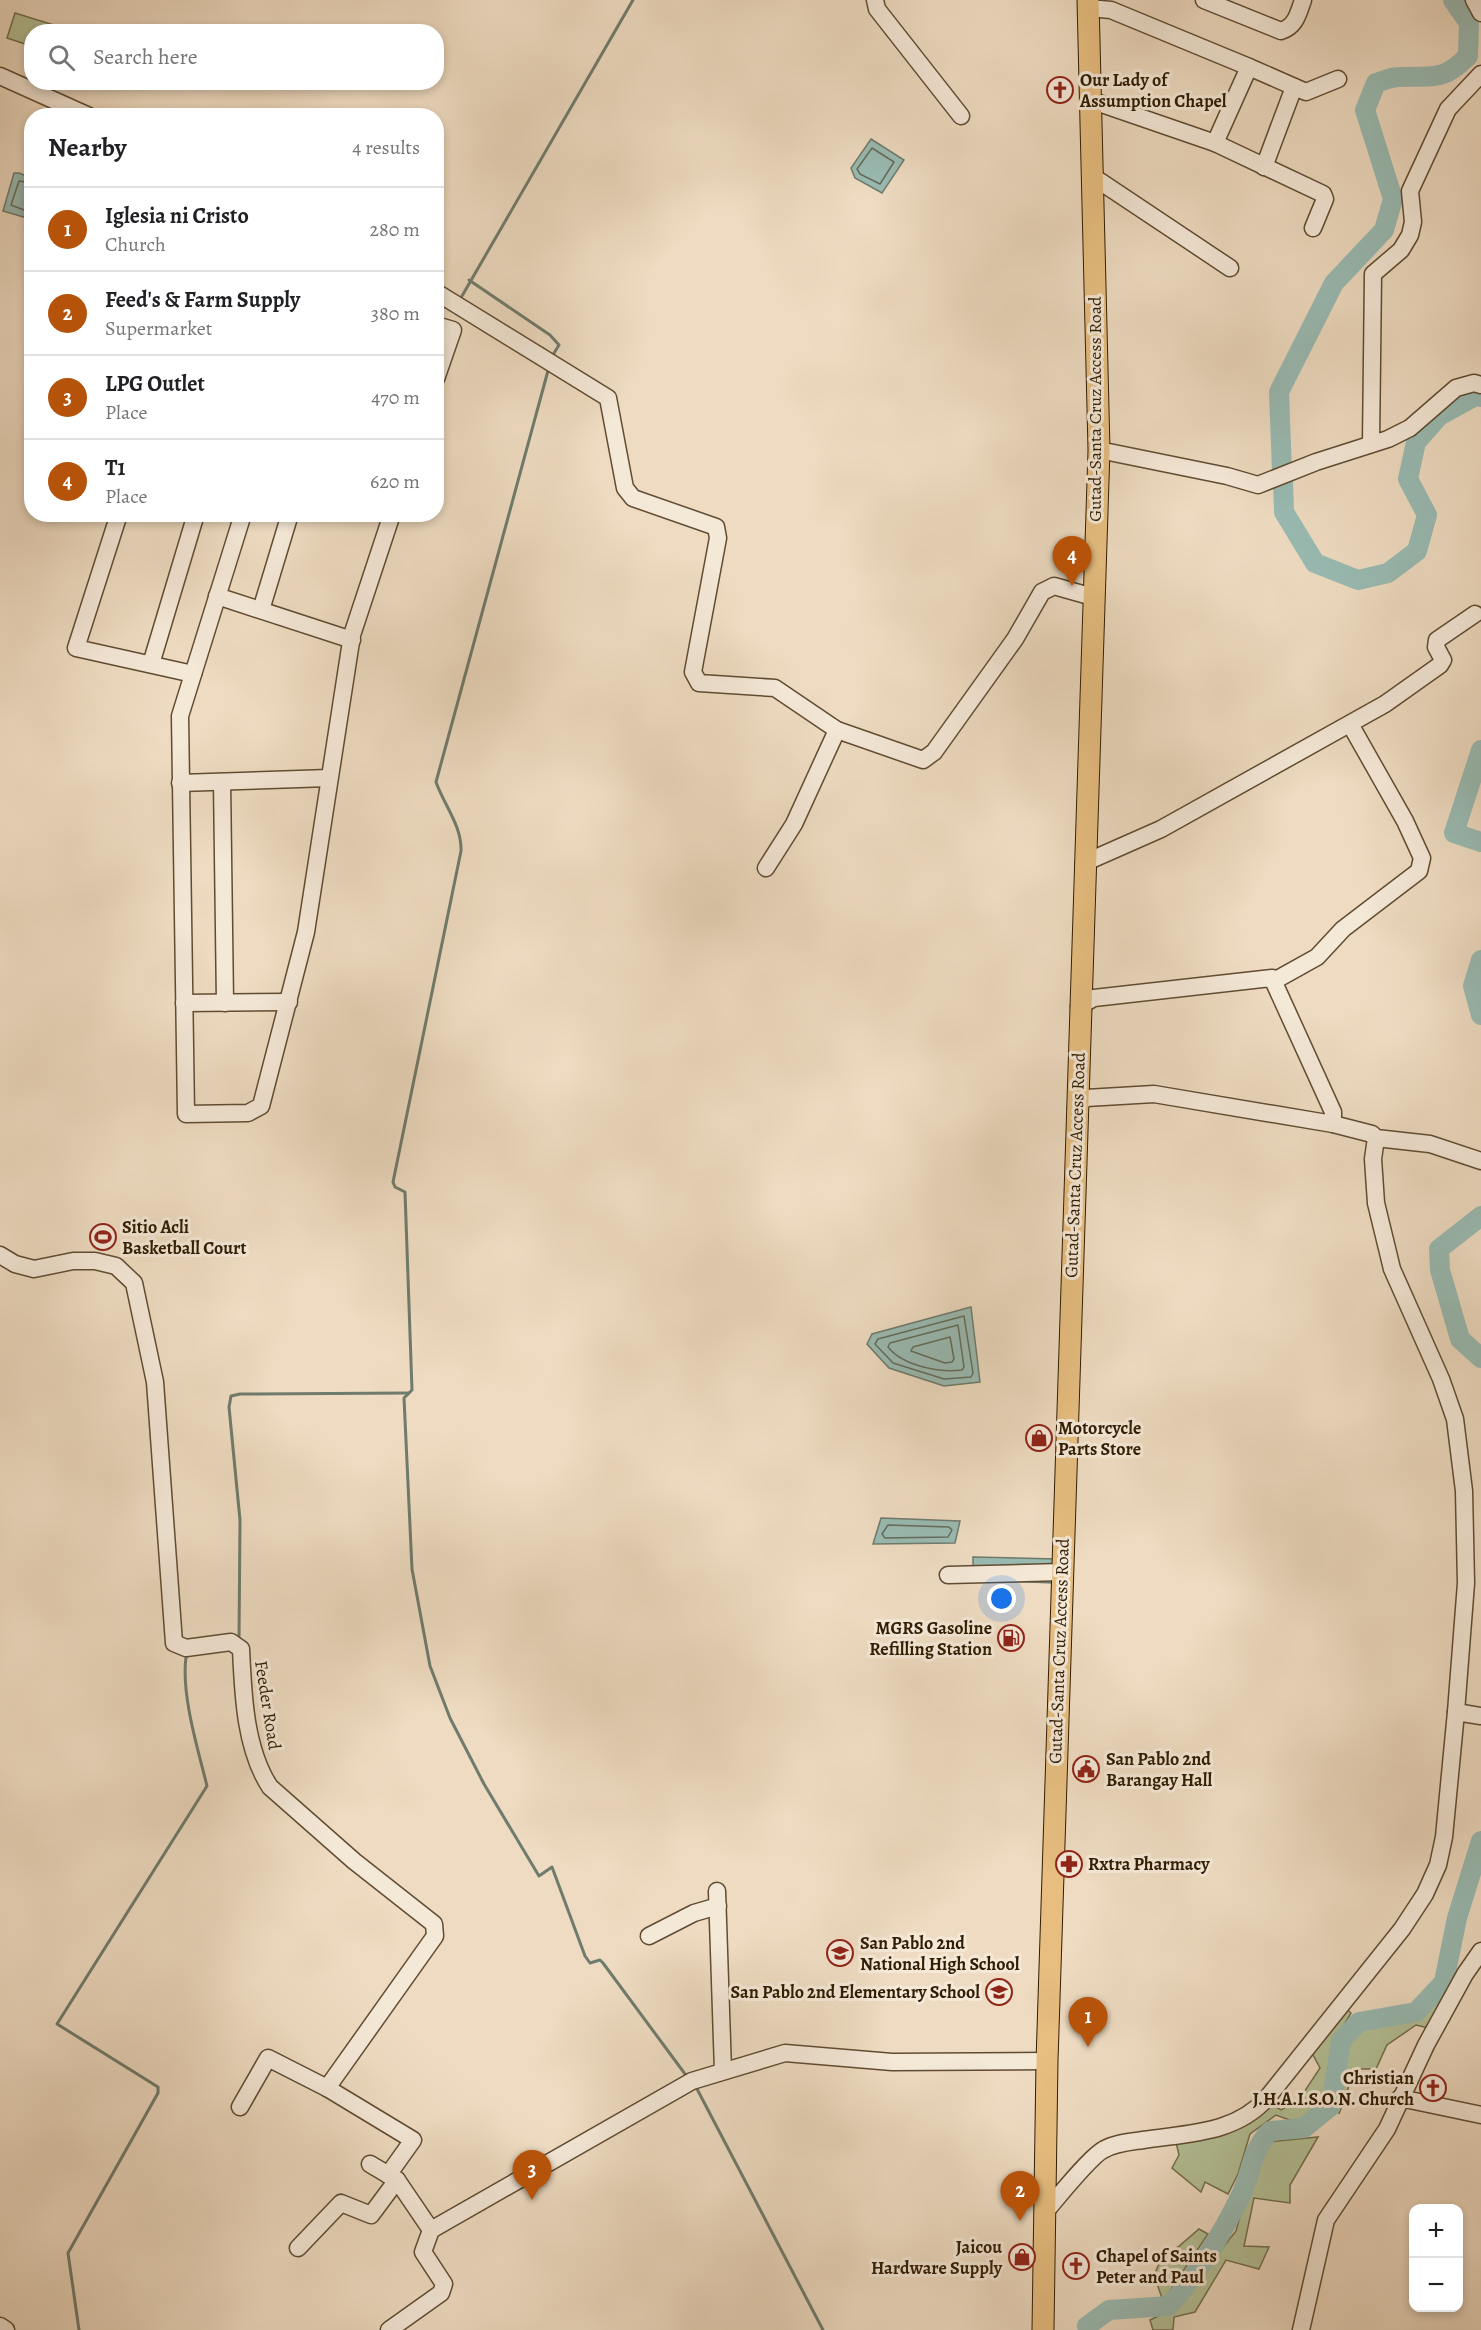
<!DOCTYPE html>
<html lang="en">
<head>
<meta charset="utf-8">
<style>
  body { margin:0; font-family:Alegreya,serif; background:#f6f6f6; color:#202124 }
  .controls { position:absolute; right:18px; bottom:18px; display:grid; overflow:hidden; border-radius:12px; box-shadow:0 3px 9px #0003 }
  .controls button { width:54px; height:54px; display:grid; place-items:center; padding:0; border:0; border-bottom:2px solid #e0e0e0; background:#fff; color:#202124; font:30px sans-serif }
  .you { position:absolute; left:1002px; top:1599px; width:21px; height:21px; margin:-15px; border:4px solid #fff; border-radius:50%; background:#1a73e8; box-shadow:0 0 0 9px #1a73e833 }
  .badge { display:grid; place-items:center; width:39px; height:39px; border-radius:50%; background:#b45309; color:#fff; font-size:20px; font-weight:700 }
  .pin { position:absolute; translate:-50% -50px; filter:drop-shadow(0 2px 3px #0008) }
  .pin::after { content:''; position:absolute; top:32px; width:21px; height:18px; background:inherit; clip-path:polygon(0 0,100% 0,50% 100%) }
  .list { margin:0; padding:0; list-style:none }
  h2 { display:flex; justify-content:space-between; align-items:center; height:78px; margin:0; padding:0 24px; font-size:26px }
  h2 small { font-size:20px; font-weight:400; color:#757577 }
  .list li { display:grid; grid-template-columns:39px 1fr auto; gap:18px; align-items:center; box-sizing:border-box; height:84px; padding:0 24px; border-top:2px solid #e0e0e0 }
  .list b { display:block; font-size:22px; white-space:nowrap }
  .list p { margin:0; font-size:20px; white-space:nowrap; color:#757577 }
  .list em { font-size:20px; font-style:normal; color:#757577 }
  .icon { flex:none; width:33px; height:33px; fill:none; stroke:currentColor; stroke-width:2; stroke-linecap:round; stroke-linejoin:round }
  .map { position:relative; flex:none; width:1481px; height:2330px; overflow:hidden }
  .search { position:absolute; background:#fff; box-shadow:0 3px 9px #0003; left:24px; top:24px; width:420px; height:66px; display:flex; align-items:center; gap:15px; box-sizing:border-box; padding:0 21px; border-radius:24px; color:#757577; font-size:22px }
  .panel { position:absolute; background:#fff; box-shadow:0 3px 9px #0003; left:24px; top:108px; width:420px; height:414px; border-radius:24px }
  .map>svg:first-child { display:block }
  .green { fill:#b4c197; stroke:#726e4c; stroke-width:1.5 }
  .water { fill:#99bbb3; stroke:#6f7b6c; stroke-width:1.5 }
  .lines { fill:none; stroke-linecap:round; stroke-linejoin:round }
  .shore { stroke:#646c5a; stroke-width:1.5 }
  .stream { stroke:#6f7b6c; stroke-width:3 }
  .river { stroke:#99bbb3; stroke-width:20 }
  .minor-casing { stroke:#604c32; stroke-width:19 }
  .major-casing { stroke:#301c02; stroke-width:23 }
  .minor { stroke:#f4e8d7; stroke-width:16 }
  .major { stroke:#e7be80; stroke-width:21 }
  .labels { text-anchor:middle; dominant-baseline:central; stroke-width:6; stroke-linejoin:round; paint-order:stroke }
  .poi-label { font-size:18px; font-weight:bold; fill:#301c02; stroke:#f4e8d7; text-anchor:start }
  .street-label { font-size:18px; fill:#301c02; stroke:#f4e8d7 }
</style>
</head>
<body>
<div class="map">
<svg width="1481" height="2330" viewBox="0 0 1481 2330">
  <rect width="100%" height="100%" fill="#eedbc1"/>
  <filter id="stains"><feTurbulence type="fractalNoise" baseFrequency=".00333" numOctaves="4"/><feColorMatrix values="0 0 0 0 .2 0 0 0 0 .09 0 0 0 0 .02 0 0 0 .5 -.17"/></filter>
  <radialGradient id="worn" r=".72"><stop offset=".6" stop-color="#630" stop-opacity="0"/><stop offset="1" stop-color="#630" stop-opacity=".3"/></radialGradient>
  <g class="green">
    <path d="M15,13L70,30L69,31L32,32L31,46L7,38Z"/>
    <path d="M1450,1985L1428,2028L1416,2025L1387,2045L1376,2069H1355L1339,2114L1347,2043L1364,2026L1423,2015Z"/>
    <path d="M1344,2006L1351,2013L1336,2038L1328,2102L1303,2125L1276,2115L1250,2134L1238,2174L1228,2194L1205,2182L1201,2192L1172,2168L1179,2155L1175,2138L1266,2101L1281,2110L1299,2100L1320,2068L1312,2053Z"/>
    <path d="M1318,2137L1290,2185V2203L1254,2198L1244,2246L1269,2247L1259,2269L1226,2260L1195,2312L1174,2317L1173,2330H1153L1150,2320L1175,2308L1236,2231L1248,2188L1256,2177L1261,2152L1268,2142Z"/>
    <path d="M1199,2229L1208,2234L1163,2301L1154,2275L1164,2253L1178,2247Z"/>
  </g>
  <g class="water">
    <path d="M871,139L904,160L882,193L855,178L851,168Z"/>
    <path d="M14,173H19L31,178L30,219L3,211Z"/>
    <path d="M971,1307L980,1382L944,1386L889,1368L867,1344L872,1334Z"/>
    <path d="M881,1518L960,1521L955,1543L873,1544Z"/>
    <path d="M973,1557L1056,1559L1054,1583L973,1580Z"/>
  </g>
  <g class="lines">
    <g class="shore">
      <path d="M872,148L894,162L880,184L860,174L857,169Z"/>
      <path d="M32,183L19,181L11,205L32,213"/>
      <path d="M964,1316L973,1373L971,1377L944,1379L893,1363L875,1344L878,1339Z"/>
      <path d="M958,1325L964,1367L962,1370C940,1373 903,1366 888,1347L890,1343Z"/>
      <path d="M950,1337L954,1359L952,1362L945,1363L911,1351L913,1347Z"/>
      <path d="M888,1525L949,1527L952,1530L948,1537L885,1538L882,1534Z"/>
    </g>
    <g class="stream">
      <path d="M469,280L550,335L559,345L551,358"/>
      <path d="M462,296L633,0"/>
      <path d="M549,367L436,782C444,805 462,826 461,851L393,1182L395,1187L405,1192L412,1390L404,1398L412,1569L430,1666L450,1718L484,1784L539,1876L552,1867L585,1956L590,1963L600,1960L603,1963L688,2078"/>
      <path d="M239,1639L240,1520L229,1407L231,1396L240,1394L409,1393"/>
      <path d="M696,2087L823,2330"/>
      <path d="M79,2330L68,2253L158,2093V2087L57,2024L207,1786C198,1749 181,1695 186,1657L189,1655"/>
    </g>
    <g class="river">
      <path d="M1282,472L1279,392L1334,283L1384,230L1393,199L1365,110L1376,83C1383,81 1391,77 1399,77C1431,75 1442,83 1468,56L1469,23L1453,0"/>
      <path d="M1283,481L1284,512L1315,563L1358,580L1388,573L1417,551L1427,515L1408,479L1416,442L1439,416L1479,394L1481,397"/>
      <path d="M1481,750L1454,833L1481,842"/>
      <path d="M1481,960L1473,986L1481,1015"/>
      <path d="M1481,1216L1439,1249L1440,1270L1460,1339L1481,1358"/>
      <path d="M1088,2330L1087,2326L1109,2310L1169,2306C1198,2273 1221,2236 1240,2197C1253,2171 1249,2154 1270,2131L1304,2128L1331,2106L1341,2041L1359,2022L1416,2012L1444,1982L1457,1918L1481,1841"/>
    </g>
    <defs>
      <g id="minor">
        <path d="M875,0L877,9L961,116"/>
        <path d="M1204,0L1281,31C1296,26 1298,14 1303,0"/>
        <path d="M1474,0L1481,13"/>
        <path d="M1088,8L1111,10L1249,67L1215,143"/>
        <path d="M1249,67L1306,92L1338,79"/>
        <path d="M0,76L89,116"/>
        <path d="M1090,100L1215,143L1323,194L1325,199L1313,228"/>
        <path d="M1264,167L1294,87"/>
        <path d="M1092,176L1230,268"/>
        <path d="M436,292L608,398L625,488L633,498L716,527L718,538L693,672L699,683L775,688L837,730L923,760L934,752L1015,639L1042,592L1054,586L1093,597"/>
        <path d="M436,325L453,330L436,379"/>
        <path d="M1371,444L1373,274L1401,250L1410,235L1413,222L1410,191L1448,109L1481,74"/>
        <path d="M1099,450L1227,476L1258,485L1316,462L1388,439L1410,428L1456,388L1474,383L1481,385"/>
        <path d="M119,514L76,648L193,674"/>
        <path d="M243,514L180,716L186,1114L248,1113L261,1106L306,932L352,635L392,514"/>
        <path d="M217,596L352,640"/>
        <path d="M261,610L290,514"/>
        <path d="M151,664L196,514"/>
        <path d="M222,782L225,1003"/>
        <path d="M180,783L329,778"/>
        <path d="M1084,863L1161,829L1385,704L1440,665L1443,660L1436,647L1437,640L1475,614"/>
        <path d="M766,868L794,824L837,730"/>
        <path d="M1274,981L1317,957L1343,929L1419,871L1422,858L1405,821L1350,724"/>
        <path d="M184,1003L289,1002"/>
        <path d="M1079,1006L1094,998L1272,978L1333,1112V1124"/>
        <path d="M1076,1107L1086,1098L1154,1094L1333,1124L1372,1134L1376,1138L1430,1144L1481,1161"/>
        <path d="M1376,1138L1373,1159L1376,1203L1392,1269L1441,1379L1455,1419L1464,1491L1466,1583L1456,1712"/>
        <path d="M0,1255L15,1264L34,1269L73,1261H95L116,1266L134,1283L155,1382L174,1643L186,1648L231,1642L241,1649C243,1694 245,1749 270,1787L354,1861L434,1924L435,1936L327,2088L413,2140L388,2175"/>
        <path d="M948,1575L1062,1572"/>
        <path d="M717,1891L723,2071"/>
        <path d="M649,1936L694,1913L718,1906"/>
        <path d="M1400,2098L1481,2115"/>
        <path d="M240,2107L268,2058L327,2088"/>
        <path d="M370,2164L397,2180L431,2230"/>
        <path d="M1046,2211C1058,2197 1090,2157 1103,2150C1115,2143 1130,2142 1143,2140C1188,2133 1235,2134 1267,2098L1402,1929L1425,1894L1438,1865L1444,1837L1456,1712L1481,1716"/>
        <path d="M298,2248L341,2203L371,2215L397,2180"/>
        <path d="M0,2326L6,2330"/>
        <path d="M389,2330L441,2293L444,2284L423,2252L431,2230L692,2081L785,2053L892,2062L1047,2061"/>
        <path d="M1301,2330L1326,2220L1387,2129L1426,2045L1465,1974L1481,1951"/>
      </g>
      <path id="major" d="M1043,2330L1047,2061L1099,450L1088,0"/>
    </defs>
    <use href="#minor" class="minor-casing"/>
    <use href="#major" class="major-casing"/>
    <use href="#minor" class="minor"/>
    <use href="#major" class="major"/>
  </g>
  <defs>
    <symbol id="church-ring" viewBox="-11 -11 22 22"><circle r="9.5" fill="#f4e8d7" stroke="#8f2418" stroke-width="1.5"/><path d="M-1.2-6h2.4v3.5h3.3v2.4h-3.3V6h-2.4V-.1h-3.3v-2.4h3.3Z" fill="#8f2418"/></symbol>
    <symbol id="stadium-ring" viewBox="-11 -11 22 22"><circle r="9.5" fill="#f4e8d7" stroke="#8f2418" stroke-width="1.5"/><path d="M0-5a6.5 5 0 1 0 0 10a6.5 5 0 1 0 0-10ZM-3.5-1.8h7v3.6h-7Z" fill="#8f2418"/></symbol>
    <symbol id="shop-ring" viewBox="-11 -11 22 22"><circle r="9.5" fill="#f4e8d7" stroke="#8f2418" stroke-width="1.5"/><path d="M-5-2.5h2.3a2.7 3.5 0 0 1 5.4 0H5L5.5 6h-11ZM-1.5-2.5h3a1.5 2.3 0 0 0-3 0Z" fill="#8f2418"/></symbol>
    <symbol id="fuel-ring" viewBox="-11 -11 22 22"><circle r="9.5" fill="#f4e8d7" stroke="#8f2418" stroke-width="1.5"/><path d="M-5.5-6h7V0h2V4h1.3V-2.5L3-4.5l.8-.8L6-3V5H2.5V1h-1V6h-7ZM-4.2-4.7v3.2H.2V-4.7Z" fill="#8f2418"/></symbol>
    <symbol id="civic-ring" viewBox="-11 -11 22 22"><circle r="9.5" fill="#f4e8d7" stroke="#8f2418" stroke-width="1.5"/><path d="M-.6-6.5H3V-4.5H.6V-3L4-1V1h2V6H-6V1h2V-1L-.6-3ZM-1.2 2.5V6h2.4V2.5Z" fill="#8f2418"/></symbol>
    <symbol id="pharmacy-ring" viewBox="-11 -11 22 22"><circle r="9.5" fill="#f4e8d7" stroke="#8f2418" stroke-width="1.5"/><path d="M-2-6h4v4h4v4h-4v4h-4v-4h-4v-4h4Z" fill="#8f2418"/></symbol>
    <symbol id="school-ring" viewBox="-11 -11 22 22"><circle r="9.5" fill="#f4e8d7" stroke="#8f2418" stroke-width="1.5"/><path d="M0-5L7-2L0 1L-7-2ZM-4 1L0 2.5L4 1V4Q0 6-4 4Z" fill="#8f2418"/></symbol>
  </defs>
  <g fill-rule="evenodd">
    <use href="#church-ring" x="1045" y="75" width="30" height="30"/>
    <use href="#stadium-ring" x="88" y="1222" width="30" height="30"/>
    <use href="#shop-ring" x="1024" y="1423" width="30" height="30"/>
    <use href="#fuel-ring" x="996" y="1623" width="30" height="30"/>
    <use href="#civic-ring" x="1071" y="1754" width="30" height="30"/>
    <use href="#pharmacy-ring" x="1054" y="1849" width="30" height="30"/>
    <use href="#school-ring" x="825" y="1938" width="30" height="30"/>
    <use href="#school-ring" x="984" y="1977" width="30" height="30"/>
    <use href="#church-ring" x="1418" y="2073" width="30" height="30"/>
    <use href="#shop-ring" x="1007" y="2242" width="30" height="30"/>
    <use href="#church-ring" x="1061" y="2251" width="30" height="30"/>
  </g>
  <g class="labels">
    <g class="poi-label">
      <text x="1080" y="80">Our Lady of<tspan x="1080" dy="21">Assumption Chapel</tspan></text>
      <text x="122" y="1227">Sitio Acli<tspan x="122" dy="21">Basketball Court</tspan></text>
      <text x="1058" y="1428">Motorcycle<tspan x="1058" dy="21">Parts Store</tspan></text>
      <text x="992" y="1628" text-anchor="end">MGRS Gasoline<tspan x="992" dy="21">Refilling Station</tspan></text>
      <text x="1106" y="1759">San Pablo 2nd<tspan x="1106" dy="21">Barangay Hall</tspan></text>
      <text x="1088" y="1864">Rxtra Pharmacy</text>
      <text x="860" y="1943">San Pablo 2nd<tspan x="860" dy="21">National High School</tspan></text>
      <text x="980" y="1992" text-anchor="end">San Pablo 2nd Elementary School</text>
      <text x="1414" y="2078" text-anchor="end">Christian<tspan x="1414" dy="21">J.H.A.I.S.O.N. Church</tspan></text>
      <text x="1002" y="2247" text-anchor="end">Jaicou<tspan x="1002" dy="21">Hardware Supply</tspan></text>
      <text x="1096" y="2256">Chapel of Saints<tspan x="1096" dy="21">Peter and Paul</tspan></text>
    </g>
    <g class="street-label">
      <text transform="translate(1095 409) rotate(-90)">Gutad-Santa Cruz Access Road</text>
      <text transform="translate(1075 1165) rotate(-88)">Gutad-Santa Cruz Access Road</text>
      <text transform="translate(1059 1651) rotate(-88)">Gutad-Santa Cruz Access Road</text>
      <text transform="translate(268 1705) rotate(81)">Feeder Road</text>
    </g>
  </g>
  <rect width="100%" height="100%" filter="url(#stains)"/>
  <rect width="100%" height="100%" fill="url(#worn)"/>
</svg>
<div class="controls">
<button>+</button>
<button>−</button>
</div>
<div class="you"></div>
<div class="pin badge" style="left:1088px;top:2047px">1</div>
<div class="pin badge" style="left:1020px;top:2221px">2</div>
<div class="pin badge" style="left:532px;top:2200px">3</div>
<div class="pin badge" style="left:1072px;top:586px">4</div>
<div class="search"><svg class="icon" aria-label="search" viewBox="0 0 24 24"><circle cx="10" cy="10" r="6"/><path d="M15 15l6 6"/></svg>Search here</div>
<section class="panel">
<h2>Nearby<small>4 results</small></h2>
<ul class="list">
<li><span class="badge">1</span><div><b>Iglesia ni Cristo</b><p>Church</p></div><em>280 m</em></li>
<li><span class="badge">2</span><div><b>Feed's &amp; Farm Supply</b><p>Supermarket</p></div><em>380 m</em></li>
<li><span class="badge">3</span><div><b>LPG Outlet</b><p>Place</p></div><em>470 m</em></li>
<li><span class="badge">4</span><div><b>T1</b><p>Place</p></div><em>620 m</em></li>
</ul>
</section>
</div>
</body>
</html>
